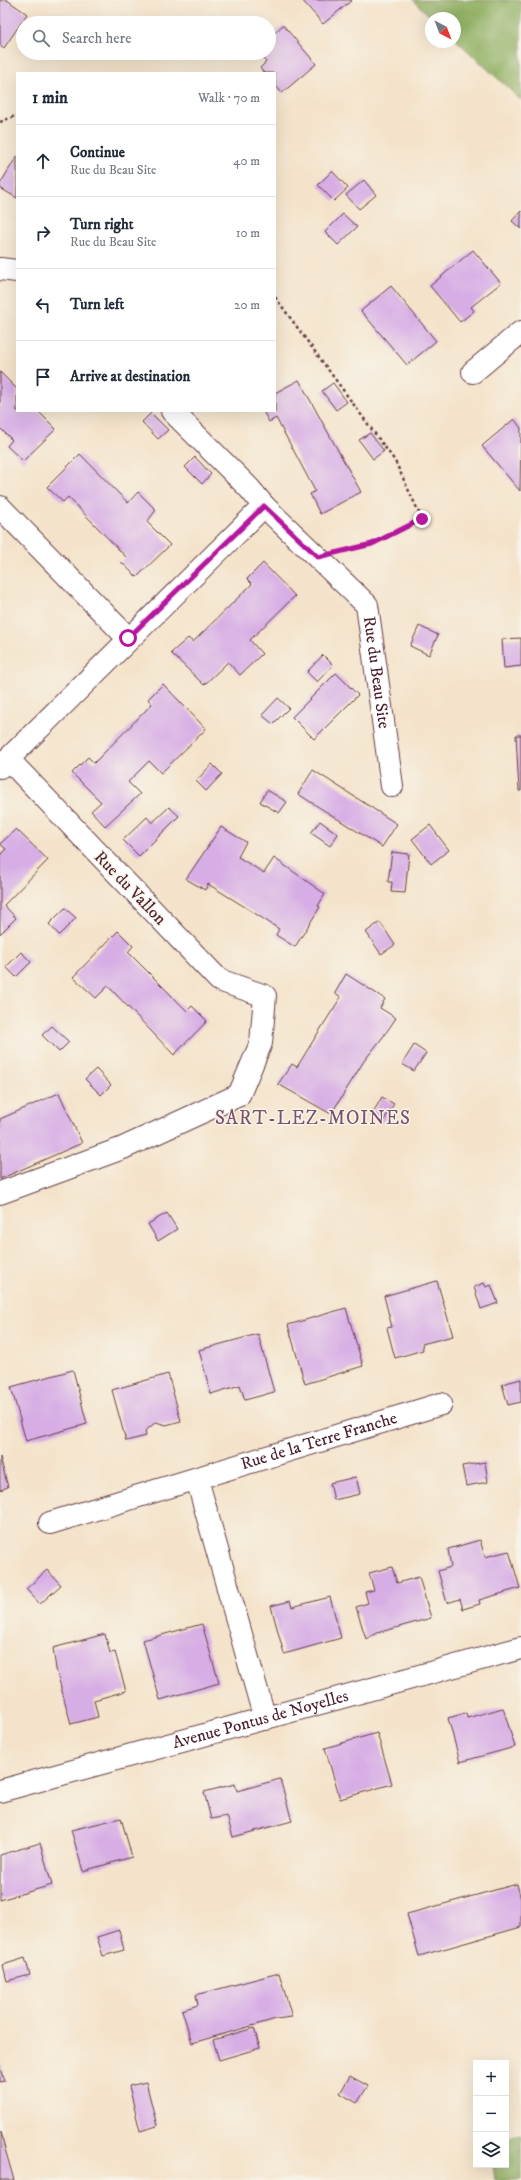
<!DOCTYPE html>
<html lang="en">
<head>
<meta charset="utf-8">
<style>
  body { margin:0; font-family:"IM FELL DW Pica",serif; background:#f6f6f7; color:#1f2937 }
  .controls { position:absolute; right:12px; bottom:12px; display:grid; overflow:hidden; border-radius:0px; box-shadow:0 4px 16px #0002 }
  .controls button { width:36px; height:36px; display:grid; place-items:center; padding:0; border:0; border-bottom:1px solid #e0e1e3; background:#fff; color:#1f2937; font:20px sans-serif }
  .compass { position:absolute; left:425px; top:12px; width:36px; height:36px; border-radius:50%; background:#fff; box-shadow:0 4px 16px #0002; rotate:138deg }
  .stop { position:absolute; width:12px; height:12px; margin:-9px; border:3px solid #b5179e; border-radius:50%; background:#fff }
  .stop.end { background:#b5179e; border-color:#fff; box-shadow:0 1px 4px #0008 }
  .list { margin:0; padding:0; list-style:none }
  h2 { display:flex; justify-content:space-between; align-items:center; height:52px; margin:0; padding:0 16px; font-size:17px }
  h2 small { font-size:13px; font-weight:400; color:#747a83 }
  .list li { display:grid; grid-template-columns:26px 1fr auto; gap:12px; align-items:center; box-sizing:border-box; height:72px; padding:0 16px; border-top:1px solid #e0e1e3 }
  .list b { display:block; font-size:15px; white-space:nowrap }
  .list p { margin:0; font-size:13px; white-space:nowrap; color:#747a83 }
  .list em { font-size:13px; font-style:normal; color:#747a83 }
  .icon { flex:none; width:22px; height:22px; fill:none; stroke:currentColor; stroke-width:2; stroke-linecap:round; stroke-linejoin:round }
  .map { position:relative; flex:none; width:521px; height:2180px; overflow:hidden }
  .search { position:absolute; background:#fff; box-shadow:0 4px 16px #0002; left:16px; top:16px; width:260px; height:44px; display:flex; align-items:center; gap:10px; box-sizing:border-box; padding:0 14px; border-radius:22px; color:#747a83; font-size:15px }
  .panel { position:absolute; background:#fff; box-shadow:0 4px 16px #0002; left:16px; top:72px; width:260px; height:340px; border-radius:0px }
  .map>svg:first-child { display:block }
  .forest { fill:#8eae61; stroke:#6c6646 }
  .building { fill:#d7ade5 }
  .lines { fill:none; stroke-linecap:round; stroke-linejoin:round }
  .minor-casing { stroke:#643c43; stroke-width:24 }
  .path { stroke:#643c43; stroke-width:2.5; stroke-dasharray:3 3; stroke-linecap:butt }
  .minor { stroke:#fff; stroke-width:22 }
  .route { stroke:#b5179e; stroke-width:5 }
  .labels { text-anchor:middle; dominant-baseline:central; stroke-width:3; stroke-linejoin:round; paint-order:stroke }
  .street-label { font-size:17px; fill:#4a1f2b; stroke:#f7f3e8 }
  .quarter-label { font-size:19px; letter-spacing:1px; fill:#7b516c; stroke:#f7f3e8 }
</style>
</head>
<body>
<div class="map">
<svg width="521" height="2180" viewBox="0 0 521 2180">
  <rect width="100%" height="100%" fill="#f7f3e8"/>
  <filter id="ink" filterUnits="userSpaceOnUse"><feTurbulence type="fractalNoise" baseFrequency=".025" numOctaves="2"/><feDisplacementMap in="SourceGraphic" scale="8" xChannelSelector="R" yChannelSelector="G"/><feConvolveMatrix kernelMatrix="1 2 1 2 8 2 1 2 1" color-interpolation-filters="sRGB"/></filter>
  <filter id="wash" filterUnits="userSpaceOnUse"><feTurbulence type="fractalNoise" baseFrequency=".012" numOctaves="4" result="noise"/><feDisplacementMap in="SourceGraphic" scale="16" xChannelSelector="R" yChannelSelector="G"/><feGaussianBlur stdDeviation="0.9" result="paint"/><feColorMatrix in="noise" values="0 0 0 0 0 0 0 0 0 0 0 0 0 0 0 0 0 1.4 0 .05"/><feComposite in="paint" operator="in"/></filter>
  <g filter="url(#wash)">
    <rect width="100%" height="100%" fill="#f4e3ca"/>
    <g class="forest">
      <path d="M413,0H521V100L455,39V18H432Z"/>
      <path d="M521,2135V2180H495L493,2165H506V2138Z"/>
    </g>
    <g id="blocks">
      <g class="building">
        <path d="M0,0H7L27,14L4,48L0,45Z"/>
        <path d="M302,0H352L323,24Z"/>
        <path d="M283,25L316,64L282,93L275,85V73H264L260,68L266,62L258,53H269V38Z"/>
        <path d="M17,156V198L0,188V184Z"/>
        <path d="M332,171L348,188L334,201L318,185Z"/>
        <path d="M364,180L376,195L359,209L346,195Z"/>
        <path d="M521,211V229L512,221Z"/>
        <path d="M343,214L357,227L338,245L325,232Z"/>
        <path d="M473,250L501,283L471,307L474,311L460,322L430,286Z"/>
        <path d="M391,286L436,341L407,365L361,311Z"/>
        <path d="M0,372L17,389V411H38L56,429L23,461L7,446L12,440L0,428Z"/>
        <path d="M299,380L361,492L320,514L310,494L315,491L296,455L276,418L269,422L263,411H275V393Z"/>
        <path d="M333,383L347,402L336,410L322,391Z"/>
        <path d="M151,413L168,430L158,439L142,422Z"/>
        <path d="M514,419L521,428L520,491L482,446Z"/>
        <path d="M370,433L384,451L373,459L359,440Z"/>
        <path d="M80,454L128,503L138,492L156,510L147,522L170,545L137,577L121,562L126,557L68,497L63,502L47,487Z"/>
        <path d="M195,457L211,474L202,484L185,467Z"/>
        <path d="M263,563L295,596L250,640L262,654L240,675L228,662L204,685L171,653L188,638L193,642L252,584L247,579Z"/>
        <path d="M419,626L438,635L429,655L410,646Z"/>
        <path d="M521,638V666L504,668L502,639Z"/>
        <path d="M323,655L333,665L317,682L307,672Z"/>
        <path d="M336,673L358,695L314,739L292,717Z"/>
        <path d="M163,684L206,729L161,773L149,761L128,782L140,794L105,826L91,811L101,802L72,773L88,757L94,763L152,704L148,699Z"/>
        <path d="M278,698L289,708L273,724L262,715Z"/>
        <path d="M516,735H521V791H519Z"/>
        <path d="M212,764L222,774L206,791L196,781Z"/>
        <path d="M313,770L397,824L382,847L298,794Z"/>
        <path d="M267,790L287,802L279,813L260,802Z"/>
        <path d="M169,807L179,816L139,856L123,840L147,817L152,823Z"/>
        <path d="M320,821L338,834L330,846L311,833Z"/>
        <path d="M430,825L449,850L431,864L412,839Z"/>
        <path d="M221,827L246,842L238,857L264,873L274,858L325,894L318,906L320,907L295,947L276,935L279,929L245,907L208,884L205,890L186,879Z"/>
        <path d="M16,829L48,860L4,905L16,918L0,934V855L6,849L0,844Z"/>
        <path d="M392,852L409,854L405,893L391,892L392,882H388Z"/>
        <path d="M65,908L76,918L59,935L49,924Z"/>
        <path d="M380,922L395,945L381,954L366,932Z"/>
        <path d="M118,931L133,946L128,952L187,1011L192,1006L207,1021L174,1055L108,986L96,998L73,977Z"/>
        <path d="M21,952L31,962L16,977L6,967Z"/>
        <path d="M346,974L385,999L380,1008L396,1018L383,1037L364,1061L331,1114L278,1084L292,1064L297,1067L318,1033L341,997L335,993Z"/>
        <path d="M52,1026L69,1042L59,1052L42,1035Z"/>
        <path d="M414,1045L426,1053L414,1071L402,1064Z"/>
        <path d="M96,1069L111,1085L101,1095L85,1079Z"/>
        <path d="M59,1093L82,1143L0,1179V1119Z"/>
        <path d="M382,1097L394,1104L382,1123L371,1116Z"/>
        <path d="M167,1213L177,1229L158,1241L148,1224Z"/>
        <path d="M437,1281L453,1336L422,1344L423,1350L395,1358L387,1328L392,1327L384,1296Z"/>
        <path d="M484,1283L486,1287L491,1285L498,1303L481,1309L474,1287Z"/>
        <path d="M346,1308L363,1366L305,1384L288,1325Z"/>
        <path d="M258,1334L274,1392L245,1400L240,1385L211,1394L199,1350Z"/>
        <path d="M73,1370L87,1424L26,1441L11,1387Z"/>
        <path d="M168,1374L181,1421L166,1425L156,1422L145,1431L146,1436L126,1441L112,1390Z"/>
        <path d="M521,1379V1402L508,1405L502,1384Z"/>
        <path d="M0,1457L8,1487L0,1490Z"/>
        <path d="M485,1462L488,1482L466,1486L462,1466Z"/>
        <path d="M356,1477L360,1494L334,1500L330,1483Z"/>
        <path d="M480,1540L485,1557L509,1551L520,1588L479,1600L480,1604L463,1609L460,1599L447,1603L438,1571L451,1567L448,1549Z"/>
        <path d="M392,1567L397,1583L419,1577L431,1618L377,1633L366,1639L356,1607L368,1603L365,1592L374,1590L369,1573Z"/>
        <path d="M47,1570L61,1585L40,1604L26,1589Z"/>
        <path d="M330,1597L341,1638L284,1654L271,1606L290,1601L292,1607Z"/>
        <path d="M202,1624L219,1683L160,1700L143,1640Z"/>
        <path d="M105,1634L110,1653L115,1652L126,1691L94,1700L98,1717L71,1724L56,1669L53,1648Z"/>
        <path d="M503,1708L515,1747L460,1762L448,1718L466,1713L467,1718Z"/>
        <path d="M377,1733L392,1784L340,1799L325,1748Z"/>
        <path d="M280,1779L292,1821L233,1837L227,1816L211,1819L204,1792L235,1784L237,1791Z"/>
        <path d="M121,1818L132,1857L83,1871L71,1830Z"/>
        <path d="M40,1843L52,1885L0,1900V1855Z"/>
        <path d="M517,1884L521,1900V1927L419,1956L407,1914Z"/>
        <path d="M119,1930L124,1950L103,1956L97,1937Z"/>
        <path d="M25,1958L30,1975L7,1981L3,1965Z"/>
        <path d="M279,1973L292,2017L276,2019L192,2043L182,2010L198,2005L196,1995Z"/>
        <path d="M254,2028L260,2048L219,2060L213,2040Z"/>
        <path d="M0,2065L5,2081L0,2082Z"/>
        <path d="M350,2076L368,2086L357,2103L340,2093Z"/>
        <path d="M146,2082L157,2126L140,2131L129,2086Z"/>
        <path d="M0,2132L14,2180H0Z"/>
      </g>
    </g>
  </g>
  <g filter="url(#ink)">
    <use href="#blocks" fill-opacity="0" stroke="#643c43" stroke-width="1"/>
    <g class="lines">
      <defs>
        <g id="minor">
          <path d="M0,269L17,271"/>
          <path d="M473,372L521,332"/>
          <path id="s1" d="M264,506L367,605L392,786"/>
          <path d="M0,507L128,638"/>
          <path d="M0,767L264,506L249,488L172,411"/>
          <path d="M0,1193L123,1148L239,1095L261,1043L265,996L219,980L8,759"/>
          <path d="M197,1479L265,1719"/>
          <path id="s2" d="M50,1523L441,1404"/>
          <path id="s3" d="M0,1791L521,1648"/>
        </g>
      </defs>
      <use href="#minor" class="minor-casing"/>
      <g class="path">
        <path d="M0,122L17,115"/>
        <path d="M275,297L395,461L422,519L372,544L351,549"/>
      </g>
      <use href="#minor" class="minor"/>
    </g>
  </g>
  <g class="lines" filter="url(#ink)">
    <path class="route" d="M128,638L264,506L318,557L372,544L422,519"/>
  </g>
  <g class="labels">
    <g class="street-label">
      <text stroke="none"><textPath href="#s1" startOffset="211">Rue du Beau Site</textPath></text>
      <text transform="translate(130 888) rotate(46)">Rue du Vallon</text>
      <text stroke="none"><textPath href="#s2" startOffset="281">Rue de la Terre Franche</textPath></text>
      <text stroke="none"><textPath href="#s3" startOffset="270">Avenue Pontus de Noyelles</textPath></text>
    </g>
    <g class="quarter-label">
      <text x="313" y="1118">SART-LEZ-MOINES</text>
    </g>
  </g>
</svg>
<div class="controls">
<button>+</button>
<button>−</button>
<button><svg class="icon" aria-label="layers" viewBox="0 0 24 24"><path d="M12 4l9 5-9 5-9-5zM3 14l9 5 9-5"/></svg></button>
</div>
<svg class="compass" viewBox="-18 -18 36 36"><path d="M0-13l5 13h-10z" fill="#e53935"/><path d="M0 13l5-13h-10z" fill="#747a83"/></svg>
<div class="stop" style="left:128px;top:638px"></div>
<div class="stop end" style="left:422px;top:519px"></div>
<div class="search"><svg class="icon" aria-label="search" viewBox="0 0 24 24"><circle cx="10" cy="10" r="6"/><path d="M15 15l6 6"/></svg>Search here</div>
<section class="panel">
<h2>1 min<small>Walk · 70 m</small></h2>
<ul class="list">
<li><svg class="icon" aria-label="ahead" viewBox="0 0 24 24"><path d="M12 20V5M6 11l6-6 6 6"/></svg><div><b>Continue</b><p>Rue du Beau Site</p></div><em>40 m</em></li>
<li><svg class="icon" aria-label="right" viewBox="0 0 24 24"><path d="M7 20v-9h11M14 6l5 5-5 5"/></svg><div><b>Turn right</b><p>Rue du Beau Site</p></div><em>10 m</em></li>
<li><svg class="icon" aria-label="left" viewBox="0 0 24 24"><path d="M17 20v-9H6M10 6l-5 5 5 5"/></svg><div><b>Turn left</b></div><em>20 m</em></li>
<li><svg class="icon" aria-label="arrive" viewBox="0 0 24 24"><path d="M6 21V4h12l-3 4 3 4H6"/></svg><div><b>Arrive at destination</b></div></li>
</ul>
</section>
</div>
</body>
</html>
